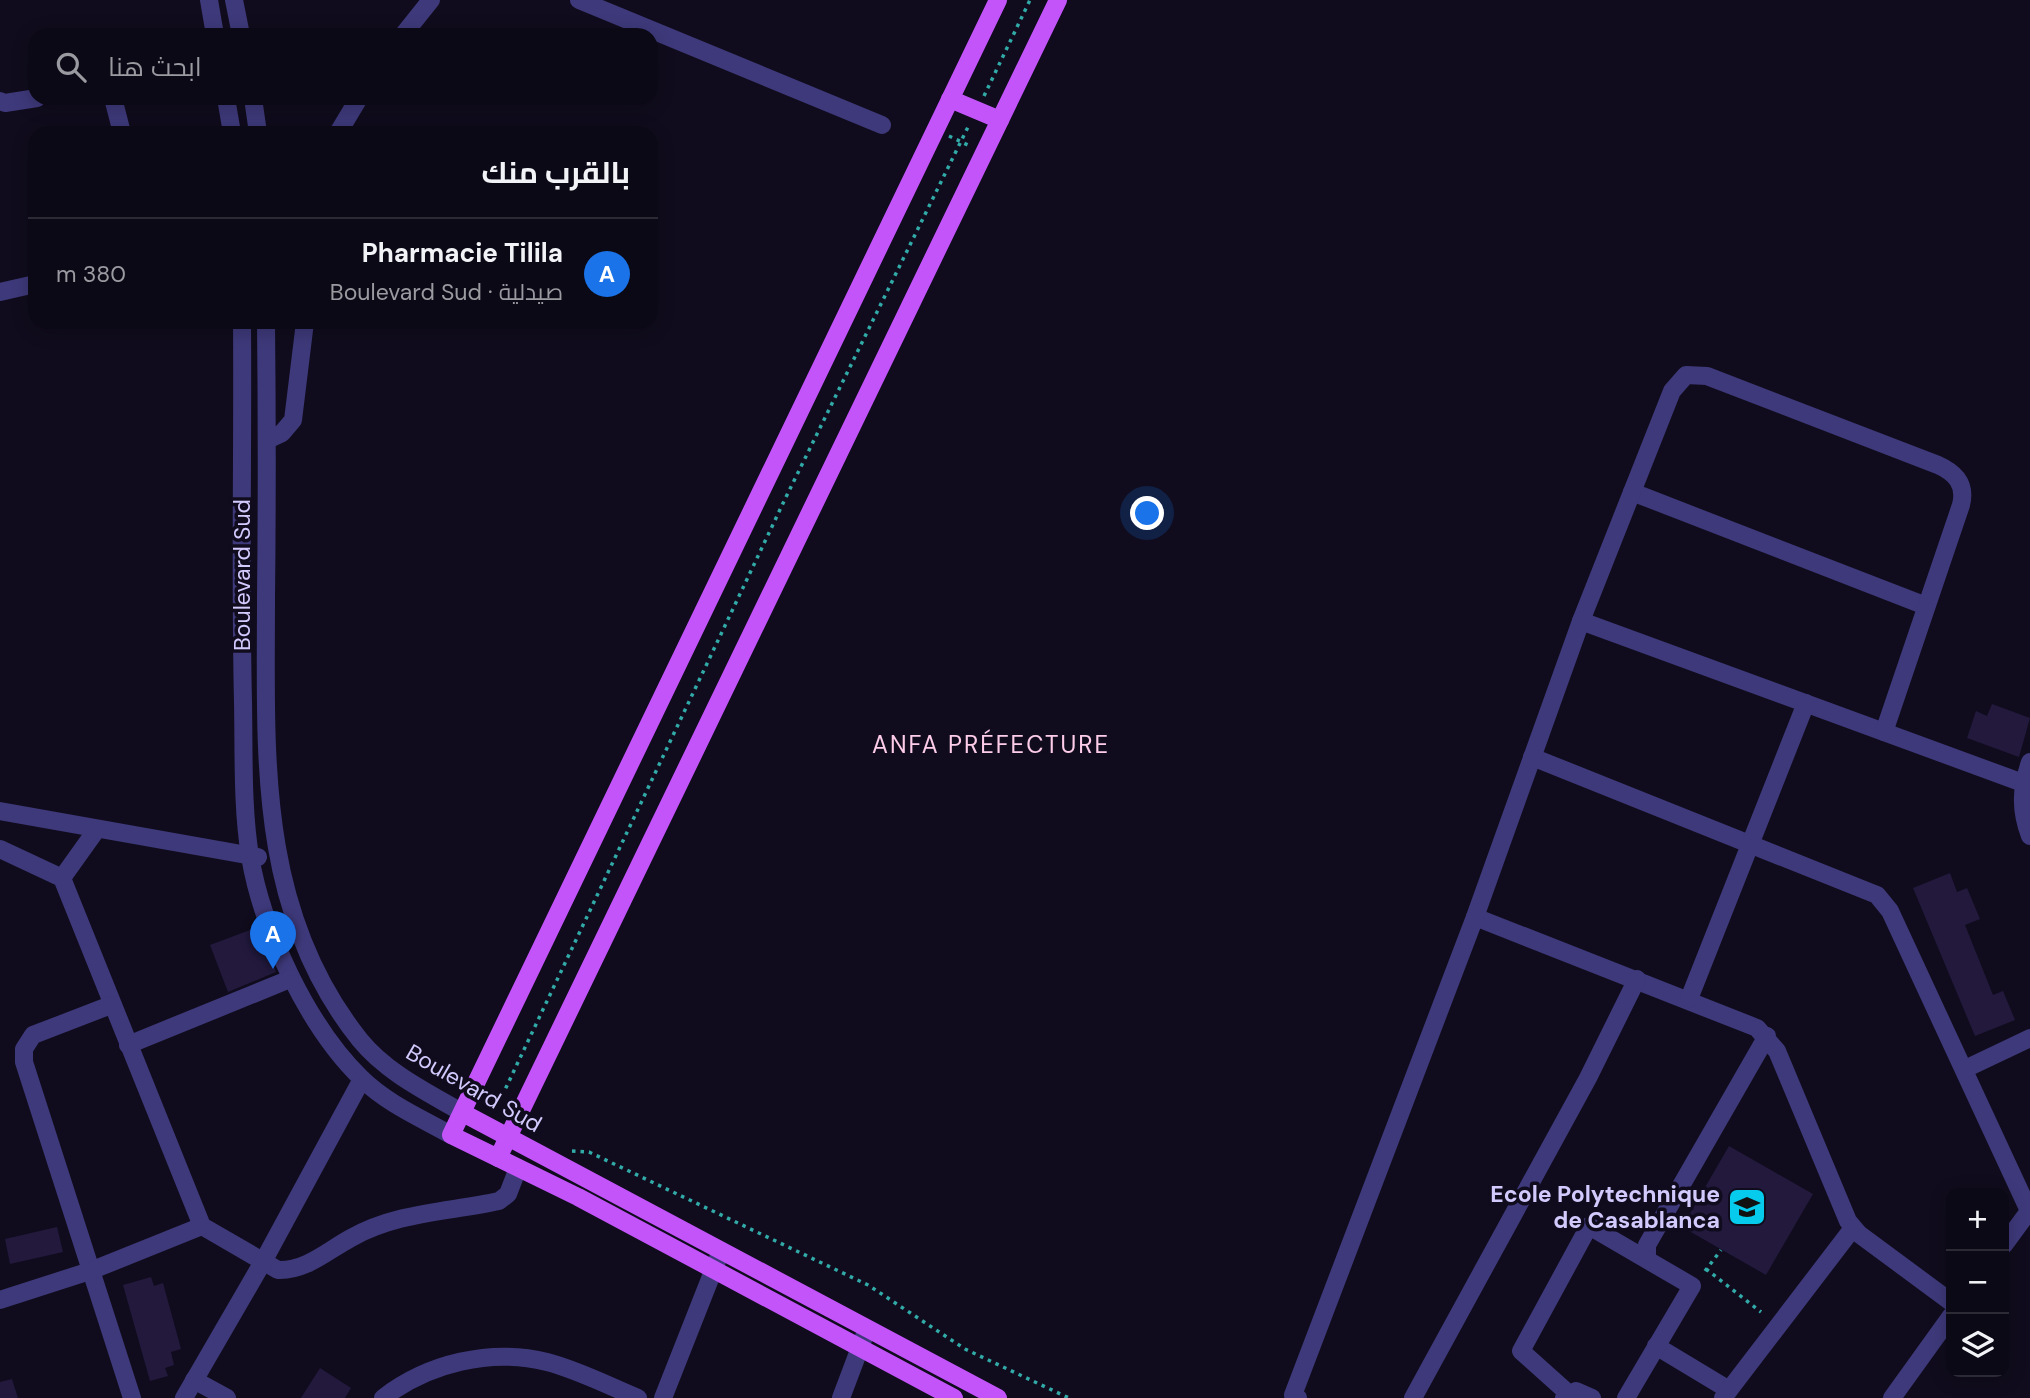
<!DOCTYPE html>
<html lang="ar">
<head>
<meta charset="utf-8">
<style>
  body { margin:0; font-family:"DM Sans",Cairo,sans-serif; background:#15121f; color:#f1f3f6; direction:rtl }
  .controls { position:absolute; right:21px; bottom:21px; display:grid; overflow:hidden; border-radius:14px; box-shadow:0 4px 18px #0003 }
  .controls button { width:63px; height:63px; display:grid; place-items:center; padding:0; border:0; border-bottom:2px solid #2c2a35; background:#0c0916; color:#f1f3f6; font:35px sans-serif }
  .you { position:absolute; left:1148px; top:514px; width:24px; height:24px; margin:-18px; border:5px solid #fff; border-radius:50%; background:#1a73e8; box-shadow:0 0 0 10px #1a73e833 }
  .badge { display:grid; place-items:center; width:46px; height:46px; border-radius:50%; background:#1a73e8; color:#fff; font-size:23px; font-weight:700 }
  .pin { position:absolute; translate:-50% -58px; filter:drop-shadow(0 2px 4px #0008) }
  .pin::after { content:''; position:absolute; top:37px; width:24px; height:21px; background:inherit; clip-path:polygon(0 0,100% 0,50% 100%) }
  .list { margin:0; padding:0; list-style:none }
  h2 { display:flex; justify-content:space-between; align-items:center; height:91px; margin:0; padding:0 28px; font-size:30px }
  h2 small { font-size:23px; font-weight:400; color:#9a9aa1 }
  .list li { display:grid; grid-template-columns:46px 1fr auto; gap:21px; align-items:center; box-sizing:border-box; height:112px; padding:0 28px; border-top:2px solid #2c2a35 }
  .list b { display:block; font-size:26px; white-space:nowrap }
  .list p { margin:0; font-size:23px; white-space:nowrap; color:#9a9aa1 }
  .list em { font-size:23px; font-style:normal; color:#9a9aa1 }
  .icon { flex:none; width:38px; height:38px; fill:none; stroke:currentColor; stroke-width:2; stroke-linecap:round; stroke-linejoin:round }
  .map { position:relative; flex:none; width:2030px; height:1398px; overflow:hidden; direction:ltr }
  .search { position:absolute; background:#0c0916; box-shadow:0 4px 18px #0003; left:28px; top:28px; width:630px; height:77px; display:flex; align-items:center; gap:18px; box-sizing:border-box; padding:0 24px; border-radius:21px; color:#9a9aa1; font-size:26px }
  .panel { position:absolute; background:#0c0916; box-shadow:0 4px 18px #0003; left:28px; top:126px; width:630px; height:203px; border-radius:21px; direction:rtl }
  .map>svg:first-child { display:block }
  .building { fill:#22193d }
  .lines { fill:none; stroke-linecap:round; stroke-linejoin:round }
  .path { stroke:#31aaa8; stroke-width:3.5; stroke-dasharray:3.5 5; stroke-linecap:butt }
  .minor { stroke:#3e397a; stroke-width:18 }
  .major { stroke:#c354fa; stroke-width:18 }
  .labels { text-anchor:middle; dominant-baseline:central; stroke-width:7; stroke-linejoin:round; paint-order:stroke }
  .street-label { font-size:23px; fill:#d2cafd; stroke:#100c1d }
  .poi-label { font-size:23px; font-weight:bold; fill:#d2cafd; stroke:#100c1d; text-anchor:end }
  .neighbourhood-label { font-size:24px; letter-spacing:2px; fill:#fdcce9; stroke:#100c1d }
</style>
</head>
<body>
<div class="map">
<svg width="2030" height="1398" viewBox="0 0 2030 1398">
  <rect width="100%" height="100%" fill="#100c1d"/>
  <g class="building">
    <path d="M1992,704L2030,718L2019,757L1967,738L1976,711L1987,716Z"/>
    <path d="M1950,873L1957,892L1967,888L1980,919L1965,925L1993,995L2003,991L2015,1020L1975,1036L1913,888Z"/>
    <path d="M258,927L276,972L228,992L210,945Z"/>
    <path d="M1729,1146L1813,1194L1766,1275L1682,1227Z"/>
    <path d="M57,1227L63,1252L10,1264L5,1239Z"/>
    <path d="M151,1277L154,1286L163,1283L181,1349L171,1352L174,1365L165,1368L168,1376L150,1381L123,1285Z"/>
    <path d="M320,1368L351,1388L345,1398H301Z"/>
    <path d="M12,1379L18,1398H0V1382Z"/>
  </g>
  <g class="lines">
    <g class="path">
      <path d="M984,96L1030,0"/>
      <path d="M949,136L970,146"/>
      <path d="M502,1096L786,497L969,125"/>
      <path d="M572,1151L589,1152L868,1285L965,1349L1069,1398"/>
      <path d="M1706,1269L1761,1312"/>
      <path d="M1705,1271L1721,1250"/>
    </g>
    <g class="minor">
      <path d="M209,0L215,35"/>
      <path d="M234,0L241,35"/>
      <path d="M579,0L882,125"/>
      <path d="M403,35L431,0"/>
      <path d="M113,98L122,133"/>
      <path d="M226,98L232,133"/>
      <path d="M253,98L258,133"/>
      <path d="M0,101L5,103L37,98"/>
      <path d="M338,133L359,98"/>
      <path d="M0,292L35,284"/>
      <path d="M242,322C243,449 240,576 243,702C244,753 242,806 250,856C262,929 308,1027 362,1079C388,1104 421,1118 451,1135"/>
      <path d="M266,322C267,414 267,506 266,598C266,754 256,910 360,1040C387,1073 427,1092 463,1113"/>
      <path d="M267,440L282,433L293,420L305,322"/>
      <path d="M1632,492L1926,606"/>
      <path d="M1581,621L2023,783"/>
      <path d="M1532,757L1877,895L1890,911L2030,1213"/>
      <path d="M2030,762C2021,789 2020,810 2030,836"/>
      <path d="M0,811L258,857"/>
      <path d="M0,849L62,878L202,1226L278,1270C306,1271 327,1251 351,1238C397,1212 449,1212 499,1201L508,1194L518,1168"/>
      <path d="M62,878L97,829"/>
      <path d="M1475,917L1757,1028L1777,1051L1848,1221L1859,1234L1951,1302"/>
      <path d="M1689,999L1806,703"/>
      <path d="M111,1005L33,1035L24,1049V1062L132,1398"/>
      <path d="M128,1045L290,979"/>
      <path d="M1965,1069L2030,1038"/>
      <path d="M2004,1245L2029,1211"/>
      <path d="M1647,1258V1245L1767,1036"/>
      <path d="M0,1300L90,1271L202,1226"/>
      <path d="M1656,1346L1729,1390"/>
      <path d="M194,1380L227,1398"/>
      <path d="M1569,1394L1521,1351L1589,1226L1692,1286L1626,1398"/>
      <path d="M184,1398L264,1260L362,1079"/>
      <path d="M383,1398C428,1363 491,1348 547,1362C578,1370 609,1386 638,1398"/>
      <path d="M663,1398L721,1251"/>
      <path d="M841,1398L867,1329"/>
      <path d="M1298,1398L1293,1395L1475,917L1581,621L1672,391L1686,375L1707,376L1938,465C1956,473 1966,485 1961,505L1884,732"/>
      <path d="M1413,1398L1588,1078L1637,979"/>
      <path d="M1564,1398L1576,1391L1592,1398"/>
      <path d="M1723,1398L1853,1228"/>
      <path d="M1892,1398L1951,1316"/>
    </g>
    <g class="major">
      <path d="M950,99L1000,120"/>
      <path d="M463,1113L998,1398"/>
      <path d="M498,1158L1058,0"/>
      <path d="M954,1398L578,1197L451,1135L998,0"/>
    </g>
  </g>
  <defs>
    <symbol id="university-square" viewBox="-11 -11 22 22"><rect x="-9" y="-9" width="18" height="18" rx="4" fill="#07cbec" stroke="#100c1d"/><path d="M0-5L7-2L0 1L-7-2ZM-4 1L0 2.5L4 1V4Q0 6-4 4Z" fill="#111"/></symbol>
  </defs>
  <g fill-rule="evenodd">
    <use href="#university-square" x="1725" y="1185" width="44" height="44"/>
  </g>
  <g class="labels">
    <g class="street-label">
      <text transform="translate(242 575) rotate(-90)">Boulevard Sud</text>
      <text transform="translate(474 1088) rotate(30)">Boulevard Sud</text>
    </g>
    <g class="poi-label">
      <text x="1720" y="1194">Ecole Polytechnique<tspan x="1720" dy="26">de Casablanca</tspan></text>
    </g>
    <g class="neighbourhood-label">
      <text x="991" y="744">ANFA PRÉFECTURE</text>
    </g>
  </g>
</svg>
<div class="controls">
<button>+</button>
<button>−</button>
<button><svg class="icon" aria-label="layers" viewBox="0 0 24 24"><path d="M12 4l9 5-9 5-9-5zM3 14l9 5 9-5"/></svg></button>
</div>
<div class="you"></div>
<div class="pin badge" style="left:273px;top:969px">A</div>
<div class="search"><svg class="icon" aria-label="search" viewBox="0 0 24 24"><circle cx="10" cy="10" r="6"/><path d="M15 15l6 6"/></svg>ابحث هنا</div>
<section class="panel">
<h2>بالقرب منك<small></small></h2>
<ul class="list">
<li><span class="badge">A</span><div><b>Pharmacie Tilila</b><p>صيدلية · Boulevard Sud</p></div><em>380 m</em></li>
</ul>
</section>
</div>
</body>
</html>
